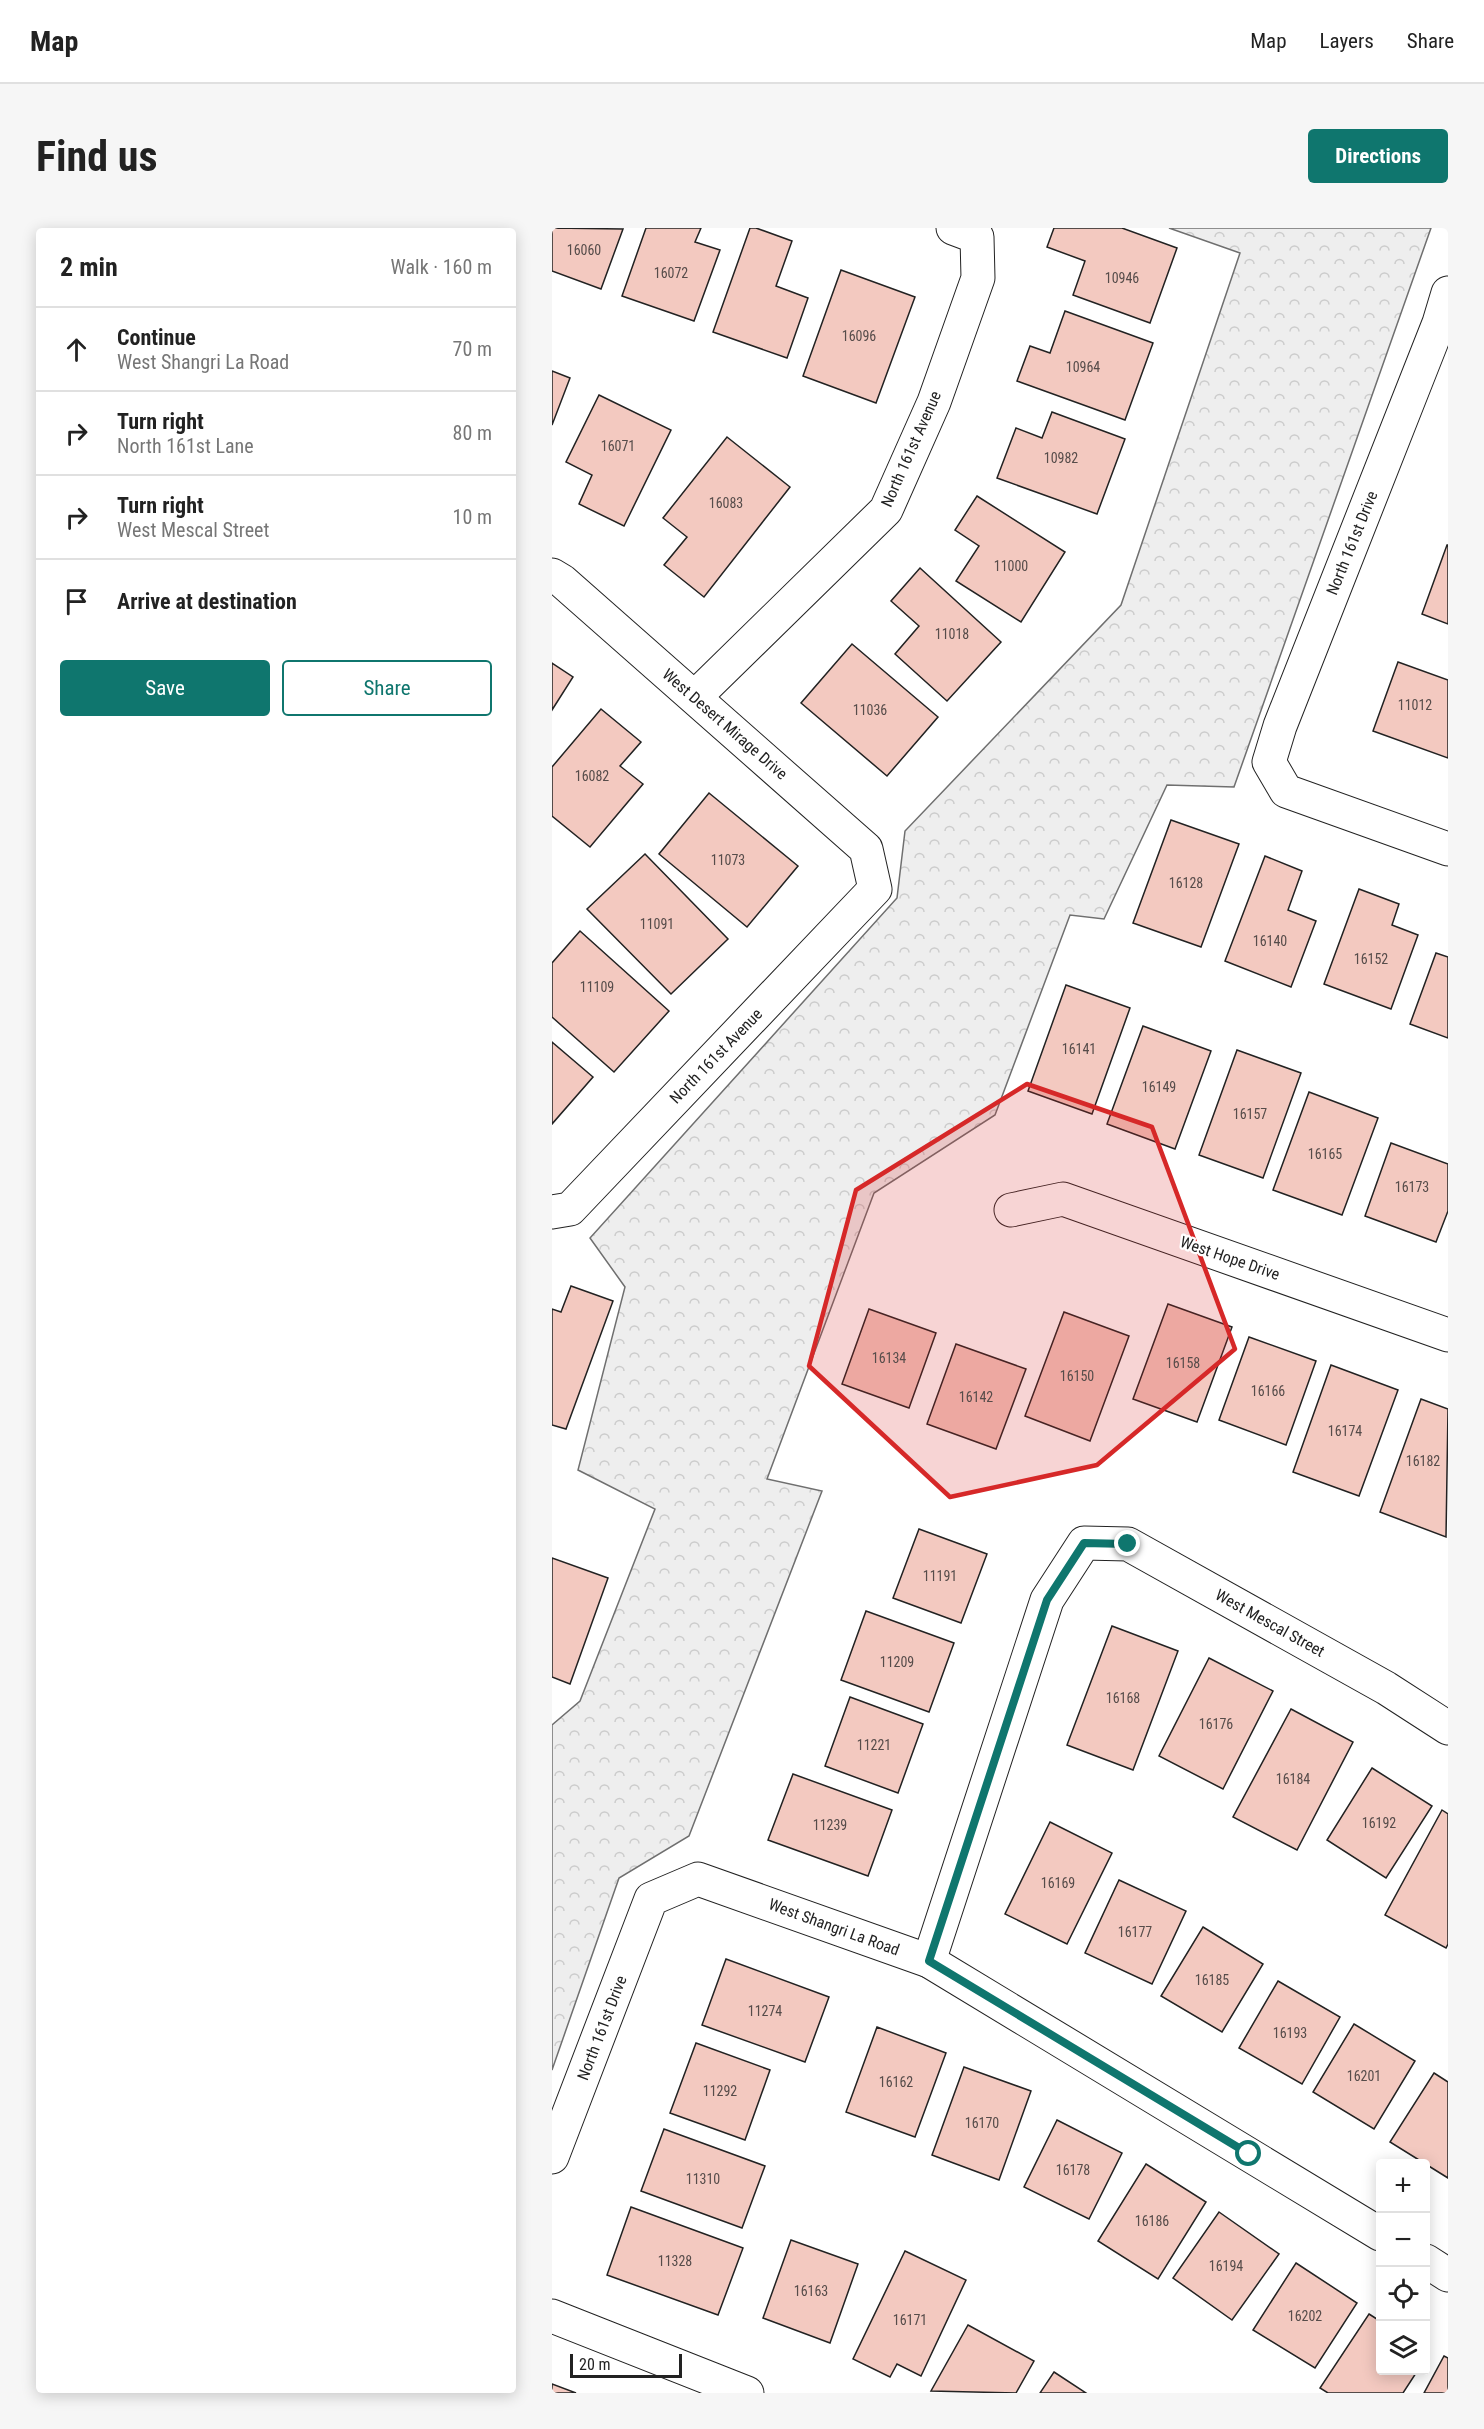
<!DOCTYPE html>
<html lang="en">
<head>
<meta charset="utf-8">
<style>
  body { margin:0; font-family:"Roboto Condensed",sans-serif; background:#f6f6f6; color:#222 }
  .controls { position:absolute; right:18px; bottom:18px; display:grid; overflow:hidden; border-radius:6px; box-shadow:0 3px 15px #0003 }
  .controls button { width:54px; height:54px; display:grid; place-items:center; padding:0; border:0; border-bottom:2px solid #e0e0e0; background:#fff; color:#222; font:30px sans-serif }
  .scale { position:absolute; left:18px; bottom:15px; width:112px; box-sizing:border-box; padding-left:6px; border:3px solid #222; border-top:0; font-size:16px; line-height:21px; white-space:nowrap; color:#222; -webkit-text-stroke:4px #fff; paint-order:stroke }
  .stop { position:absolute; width:18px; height:18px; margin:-14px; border:4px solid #0f766e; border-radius:50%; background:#fff }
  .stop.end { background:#0f766e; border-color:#fff; box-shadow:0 2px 6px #0008 }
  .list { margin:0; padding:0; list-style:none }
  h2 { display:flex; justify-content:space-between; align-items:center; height:78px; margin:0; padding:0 24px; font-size:26px }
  h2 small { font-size:20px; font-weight:400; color:#767676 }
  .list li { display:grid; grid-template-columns:39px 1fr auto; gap:18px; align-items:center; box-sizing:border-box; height:84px; padding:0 24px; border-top:2px solid #e0e0e0 }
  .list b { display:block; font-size:22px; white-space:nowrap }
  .list p { margin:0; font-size:20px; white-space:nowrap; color:#767676 }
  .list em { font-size:20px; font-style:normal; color:#767676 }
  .actions { display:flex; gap:12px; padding:18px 24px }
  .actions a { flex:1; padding:14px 0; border:2px solid #0f766e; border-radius:6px; text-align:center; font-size:21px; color:#0f766e }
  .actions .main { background:#0f766e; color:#fff }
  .icon { flex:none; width:33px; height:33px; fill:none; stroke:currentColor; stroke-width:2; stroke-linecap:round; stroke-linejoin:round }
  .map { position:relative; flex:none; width:896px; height:2165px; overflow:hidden; border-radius:6px }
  header { display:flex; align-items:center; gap:36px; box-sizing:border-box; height:84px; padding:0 30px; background:#fff; border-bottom:2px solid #e0e0e0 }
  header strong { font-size:28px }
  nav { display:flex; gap:33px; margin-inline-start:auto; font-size:21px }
  .intro { display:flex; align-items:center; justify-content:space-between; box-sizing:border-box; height:144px; padding:0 36px }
  h1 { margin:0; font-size:42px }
  .button { padding:15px 27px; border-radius:6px; background:#0f766e; color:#fff; font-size:21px; font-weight:700 }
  main { display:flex; gap:36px; padding:0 36px }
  aside { flex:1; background:#fff; border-radius:6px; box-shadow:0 3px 15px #0003 }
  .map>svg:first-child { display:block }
  .forest { fill:url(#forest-crowns); stroke:#6f6f6f; stroke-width:1.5 }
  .building { fill:#f3c9c0; stroke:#222; stroke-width:1.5 }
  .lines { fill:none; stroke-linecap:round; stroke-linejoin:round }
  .street-casing { stroke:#222; stroke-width:35 }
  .street { stroke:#fff; stroke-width:33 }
  .route { stroke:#0f766e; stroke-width:8 }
  .marked { fill:#d62828; fill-opacity:0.2; stroke:#d62828; stroke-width:4.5; stroke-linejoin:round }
  .labels { text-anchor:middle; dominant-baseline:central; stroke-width:4.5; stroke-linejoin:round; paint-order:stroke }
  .number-label { font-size:14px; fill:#564c4a }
  .street-label { font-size:16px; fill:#222; stroke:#fff }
</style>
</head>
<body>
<header>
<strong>Map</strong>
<nav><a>Map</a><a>Layers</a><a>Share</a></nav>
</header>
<div class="intro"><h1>Find us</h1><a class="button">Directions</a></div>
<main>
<aside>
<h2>2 min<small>Walk · 160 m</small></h2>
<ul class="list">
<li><svg class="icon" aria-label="ahead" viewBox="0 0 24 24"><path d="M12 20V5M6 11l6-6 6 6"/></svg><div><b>Continue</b><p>West Shangri La Road</p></div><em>70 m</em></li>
<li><svg class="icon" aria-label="right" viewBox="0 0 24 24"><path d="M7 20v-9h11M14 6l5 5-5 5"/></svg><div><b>Turn right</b><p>North 161st Lane</p></div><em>80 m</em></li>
<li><svg class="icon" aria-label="right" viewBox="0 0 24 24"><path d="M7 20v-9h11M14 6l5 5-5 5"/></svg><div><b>Turn right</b><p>West Mescal Street</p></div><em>10 m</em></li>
<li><svg class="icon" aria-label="arrive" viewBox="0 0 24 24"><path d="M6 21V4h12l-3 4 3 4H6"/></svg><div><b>Arrive at destination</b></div></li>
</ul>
<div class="actions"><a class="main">Save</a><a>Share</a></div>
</aside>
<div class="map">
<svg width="896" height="2165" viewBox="0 0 896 2165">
  <defs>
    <pattern id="forest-crowns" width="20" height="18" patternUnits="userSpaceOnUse" patternTransform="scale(1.5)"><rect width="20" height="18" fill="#eee"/><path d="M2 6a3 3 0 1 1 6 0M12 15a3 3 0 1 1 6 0" fill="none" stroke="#ccc"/></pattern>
  </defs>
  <rect width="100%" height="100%" fill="#fff"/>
  <path class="forest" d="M617,0H879L682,559L615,557L552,691L518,687L443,887L322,965L215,1251L270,1263L137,1608L67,1650L0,1842V1497L28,1473L103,1281L26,1242L73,1059L38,1010L345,670L353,603L569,377L688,25Z"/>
  <g class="building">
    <path d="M0,0L71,1L49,61L0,43Z"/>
    <path d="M94,0H149L143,14L168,22L142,93L70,68Z"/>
    <path d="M198,0H204L240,13L224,58L256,70L235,130L161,104Z"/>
    <path d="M502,0H570L625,20L598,95L521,67L533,33L495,19Z"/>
    <path d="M289,42L363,69L324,175L251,148Z"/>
    <path d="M513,83L601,115L573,192L465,153L478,118L498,125Z"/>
    <path d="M0,143L18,150L0,197Z"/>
    <path d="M47,167L119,202L72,298L27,276L40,247L14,234Z"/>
    <path d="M500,184L573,211L545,286L445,250L464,200L490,210Z"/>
    <path d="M175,209L238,259L152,369L112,337L135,309L111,290Z"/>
    <path d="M425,268L513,324L469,394L404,353L427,318L403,302Z"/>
    <path d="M895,317H896V396L870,386Z"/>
    <path d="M368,340L449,414L395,473L343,426L367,398L339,373Z"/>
    <path d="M300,416L386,489L335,548L249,475Z"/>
    <path d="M846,434L896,452V530L821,503Z"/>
    <path d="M0,435L21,449L0,482Z"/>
    <path d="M49,481L89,514L68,538L91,556L38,619L0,588V539Z"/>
    <path d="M157,565L246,638L195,699L107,626Z"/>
    <path d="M619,592L687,616L649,719L581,695Z"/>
    <path d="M93,626L176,711L119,766L35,681Z"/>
    <path d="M713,628L750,643L736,682L764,693L739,759L673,733Z"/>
    <path d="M807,661L847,676L840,697L866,707L839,781L772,756Z"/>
    <path d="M28,703L117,783L62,844L0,789V735Z"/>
    <path d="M884,725L896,729V810L858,796Z"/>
    <path d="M514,757L578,780L540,886L476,863Z"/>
    <path d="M591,798L659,823L623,921L555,896Z"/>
    <path d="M0,814L41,849L0,896Z"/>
    <path d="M685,822L749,845L711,950L647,927Z"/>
    <path d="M757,864L826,890L790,987L721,962Z"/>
    <path d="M839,915L896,936V983L884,1014L813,988Z"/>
    <path d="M19,1058L61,1073L14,1201L0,1197V1081L9,1084Z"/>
    <path d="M616,1076L680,1099L645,1194L581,1171Z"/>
    <path d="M317,1081L384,1105L357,1180L290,1156Z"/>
    <path d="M512,1084L577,1108L538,1213L473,1188Z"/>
    <path d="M697,1109L764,1133L734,1217L667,1192Z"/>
    <path d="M404,1116L474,1141L444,1221L375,1196Z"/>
    <path d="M779,1137L846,1162L807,1268L741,1244Z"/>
    <path d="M869,1171L896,1181L894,1309L828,1284Z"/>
    <path d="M367,1301L435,1326L409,1395L341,1370Z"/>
    <path d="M0,1330L56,1350L18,1456L0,1449Z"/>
    <path d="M314,1383L402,1415L377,1484L289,1452Z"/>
    <path d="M560,1398L626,1423L581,1542L515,1517Z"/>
    <path d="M657,1430L721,1463L671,1561L607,1528Z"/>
    <path d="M298,1469L371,1496L346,1565L273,1538Z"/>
    <path d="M739,1481L801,1514L745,1622L681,1589Z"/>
    <path d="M820,1540L880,1578L834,1650L775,1612Z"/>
    <path d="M241,1546L340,1582L316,1648L216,1612Z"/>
    <path d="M890,1582L896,1586V1716L894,1720L833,1687Z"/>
    <path d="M498,1594L560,1625L515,1716L453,1686Z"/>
    <path d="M567,1652L634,1683L600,1756L533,1725Z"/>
    <path d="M651,1699L711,1736L670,1804L609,1768Z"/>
    <path d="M174,1731L277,1769L253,1834L150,1797Z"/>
    <path d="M726,1753L788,1789L750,1856L687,1820Z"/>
    <path d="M802,1796L863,1833L822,1901L761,1864Z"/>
    <path d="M325,1799L394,1825L363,1909L294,1884Z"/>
    <path d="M144,1815L218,1842L193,1912L118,1885Z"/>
    <path d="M412,1839L479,1863L447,1952L380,1927Z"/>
    <path d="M882,1845L896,1854V1950L838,1914Z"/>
    <path d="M505,1892L570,1925L537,1991L472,1959Z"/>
    <path d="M112,1901L213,1938L190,2000L89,1963Z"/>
    <path d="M594,1936L654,1974L606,2051L546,2013Z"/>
    <path d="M79,1979L191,2020L166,2087L55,2047Z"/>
    <path d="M667,1984L727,2026L680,2092L621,2050Z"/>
    <path d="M239,2012L306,2036L278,2115L211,2090Z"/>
    <path d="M353,2023L414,2052L369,2148L345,2136L338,2149L301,2131Z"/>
    <path d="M744,2035L805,2075L763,2140L701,2102Z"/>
    <path d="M817,2086L828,2093V2142H866L851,2165H776L768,2160Z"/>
    <path d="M416,2097L482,2133L464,2165L379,2163Z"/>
    <path d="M892,2128L896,2130V2165H872Z"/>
    <path d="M502,2144L534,2165H488Z"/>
    <path d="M0,2156L24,2165H0Z"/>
  </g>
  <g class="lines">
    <defs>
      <g id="street">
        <path d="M896,65L887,95L728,498L717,534L734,563L896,621"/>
        <path d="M0,347L10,353L314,621L323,661L18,981L0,984"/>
        <path d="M143,469L334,282L382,174L426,50L425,9L401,0"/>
        <path d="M459,982L511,971L896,1107"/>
        <path d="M377,1733L495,1372L532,1315L576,1316L834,1460L896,1500"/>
        <path d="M0,1929L99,1671L146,1651L377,1733L828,2006"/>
        <path d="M874,2033L896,2047"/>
        <path d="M0,2088L195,2165"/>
      </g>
    </defs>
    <use href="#street" class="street-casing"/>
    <use href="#street" class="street"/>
  </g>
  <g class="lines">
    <path class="route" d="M576,1316L532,1315L495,1372L377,1733L697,1926"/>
  </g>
  <path class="marked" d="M475,856L600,899L683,1121L545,1237L398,1269L257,1138L304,962Z"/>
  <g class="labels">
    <g class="number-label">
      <text x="32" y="22">16060</text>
      <text x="119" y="45">16072</text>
      <text x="570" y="50">10946</text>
      <text x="307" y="108">16096</text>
      <text x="531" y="139">10964</text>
      <text x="66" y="218">16071</text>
      <text x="509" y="230">10982</text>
      <text x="174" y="275">16083</text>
      <text x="459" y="338">11000</text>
      <text x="400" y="406">11018</text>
      <text x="863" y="477">11012</text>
      <text x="318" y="482">11036</text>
      <text x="40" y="548">16082</text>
      <text x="176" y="632">11073</text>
      <text x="634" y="655">16128</text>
      <text x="105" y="696">11091</text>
      <text x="718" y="713">16140</text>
      <text x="819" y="731">16152</text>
      <text x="45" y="759">11109</text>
      <text x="527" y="821">16141</text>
      <text x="607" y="859">16149</text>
      <text x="698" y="886">16157</text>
      <text x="773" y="926">16165</text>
      <text x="860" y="959">16173</text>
      <text x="337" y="1130">16134</text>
      <text x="631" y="1135">16158</text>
      <text x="525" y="1148">16150</text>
      <text x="716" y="1163">16166</text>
      <text x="424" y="1169">16142</text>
      <text x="793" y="1203">16174</text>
      <text x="871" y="1233">16182</text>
      <text x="388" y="1348">11191</text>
      <text x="345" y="1434">11209</text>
      <text x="571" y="1470">16168</text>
      <text x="664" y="1496">16176</text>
      <text x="322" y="1517">11221</text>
      <text x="741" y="1551">16184</text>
      <text x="827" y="1595">16192</text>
      <text x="278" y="1597">11239</text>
      <text x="506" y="1655">16169</text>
      <text x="583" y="1704">16177</text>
      <text x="660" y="1752">16185</text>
      <text x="213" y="1783">11274</text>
      <text x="738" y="1805">16193</text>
      <text x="812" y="1848">16201</text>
      <text x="344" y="1854">16162</text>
      <text x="168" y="1863">11292</text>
      <text x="430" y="1895">16170</text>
      <text x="521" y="1942">16178</text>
      <text x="151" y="1951">11310</text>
      <text x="600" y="1993">16186</text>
      <text x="123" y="2033">11328</text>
      <text x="674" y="2038">16194</text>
      <text x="259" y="2063">16163</text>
      <text x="753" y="2088">16202</text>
      <text x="358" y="2092">16171</text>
    </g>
    <g class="street-label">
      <text transform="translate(359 221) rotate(-66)">North 161st Avenue</text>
      <text transform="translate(800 315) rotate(-68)">North 161st Drive</text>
      <text transform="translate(173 496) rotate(41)">West Desert Mirage Drive</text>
      <text transform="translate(164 828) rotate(-46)">North 161st Avenue</text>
      <text transform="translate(678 1030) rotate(19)">West Hope Drive</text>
      <text transform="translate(718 1395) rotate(29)">West Mescal Street</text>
      <text transform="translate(282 1699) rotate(20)">West Shangri La Road</text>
      <text transform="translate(50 1800) rotate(-69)">North 161st Drive</text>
    </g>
  </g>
</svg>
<div class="controls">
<button>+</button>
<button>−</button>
<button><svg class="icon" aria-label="locate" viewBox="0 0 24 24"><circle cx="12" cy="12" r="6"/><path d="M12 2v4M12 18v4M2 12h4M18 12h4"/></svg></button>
<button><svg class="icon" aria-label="layers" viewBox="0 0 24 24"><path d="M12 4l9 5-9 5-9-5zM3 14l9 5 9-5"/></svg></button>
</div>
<div class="scale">20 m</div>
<div class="stop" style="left:697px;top:1926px"></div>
<div class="stop end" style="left:576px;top:1316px"></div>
</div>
</main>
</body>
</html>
